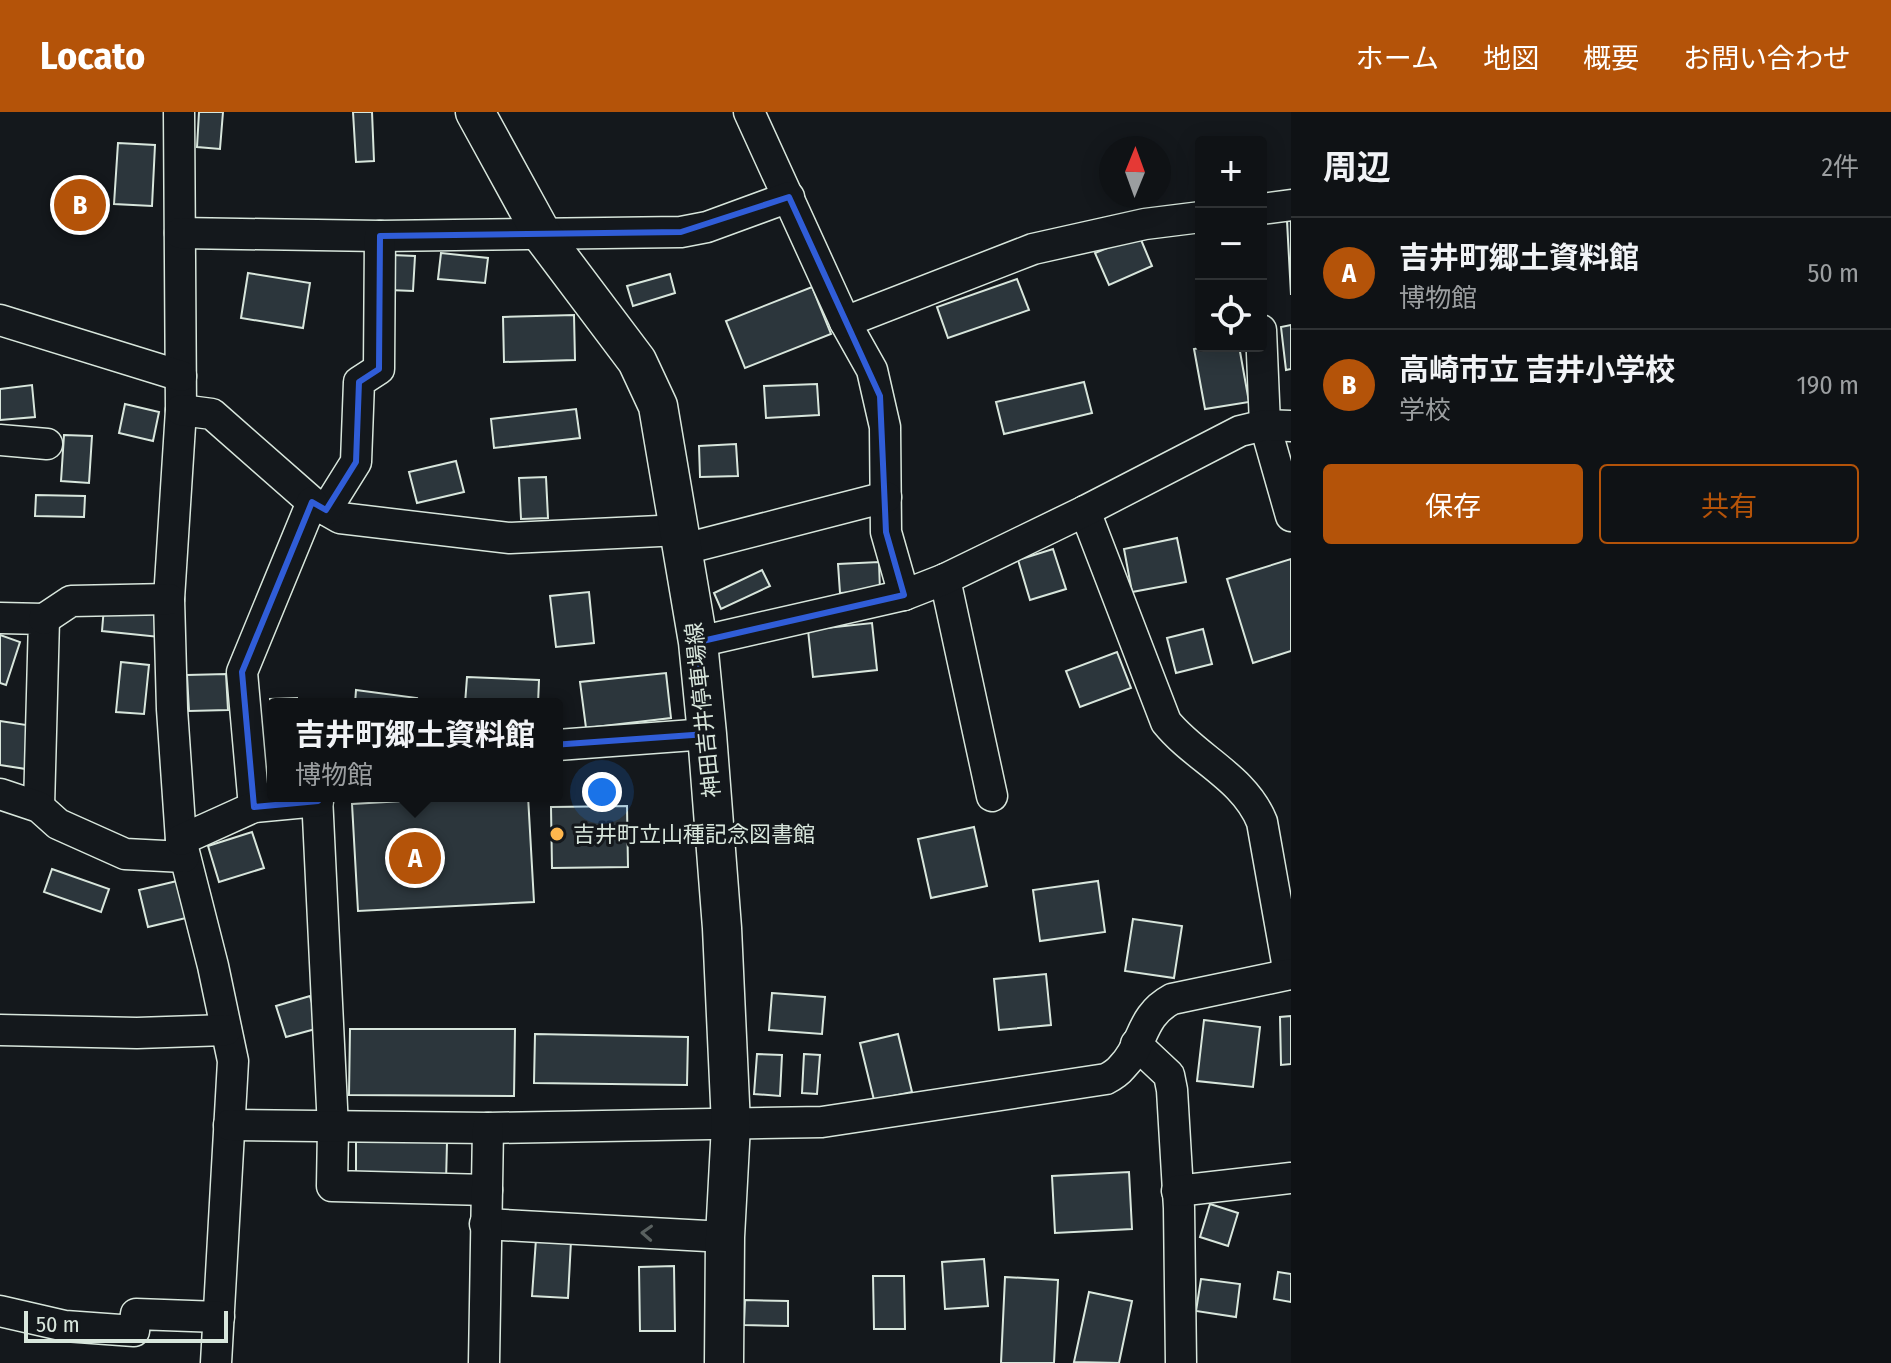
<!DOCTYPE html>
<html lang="ja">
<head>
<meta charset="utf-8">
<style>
  body { margin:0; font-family:"Fira Sans Condensed","Noto Sans JP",sans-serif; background:#181b1e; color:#f1f3f6 }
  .controls { position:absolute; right:24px; top:24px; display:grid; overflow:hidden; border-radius:8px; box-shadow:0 4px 20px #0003 }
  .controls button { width:72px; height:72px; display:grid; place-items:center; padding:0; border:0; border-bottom:2px solid #2f3234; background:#0f1215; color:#f1f3f6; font:40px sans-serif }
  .compass { position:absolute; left:1099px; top:24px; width:72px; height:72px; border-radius:50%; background:#0f1215; box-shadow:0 4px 20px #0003; rotate:1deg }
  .scale { position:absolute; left:24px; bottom:20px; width:204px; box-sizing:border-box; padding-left:8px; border:4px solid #d8e6dc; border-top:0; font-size:22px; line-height:28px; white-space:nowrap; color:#d8e6dc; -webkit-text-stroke:6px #14181c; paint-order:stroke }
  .you { position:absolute; left:602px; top:680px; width:28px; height:28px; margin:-20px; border:6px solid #fff; border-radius:50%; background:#1a73e8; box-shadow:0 0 0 12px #1a73e833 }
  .badge { display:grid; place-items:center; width:52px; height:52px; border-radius:50%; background:#b45309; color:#fff; font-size:26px; font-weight:700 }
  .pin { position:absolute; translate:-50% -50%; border:4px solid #fff; box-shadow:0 2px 8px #0006 }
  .popup { position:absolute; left:267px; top:586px; width:296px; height:104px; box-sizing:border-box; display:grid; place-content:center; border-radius:8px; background:#0f1215; filter:drop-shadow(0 2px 6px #0005); font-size:26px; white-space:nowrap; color:#9b9ea0 }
  .popup b { font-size:30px; color:#f1f3f6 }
  .popup::after { content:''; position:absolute; left:50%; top:100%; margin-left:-16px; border:16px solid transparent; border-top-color:#0f1215 }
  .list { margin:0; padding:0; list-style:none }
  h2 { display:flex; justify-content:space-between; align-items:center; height:104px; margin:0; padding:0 32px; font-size:34px }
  h2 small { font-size:26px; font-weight:400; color:#9b9ea0 }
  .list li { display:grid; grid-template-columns:52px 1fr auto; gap:24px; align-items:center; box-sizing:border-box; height:112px; padding:0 32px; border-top:2px solid #2f3234 }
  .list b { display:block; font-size:30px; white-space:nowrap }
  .list p { margin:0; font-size:26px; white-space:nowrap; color:#9b9ea0 }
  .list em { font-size:26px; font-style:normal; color:#9b9ea0 }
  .actions { display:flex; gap:16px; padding:24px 32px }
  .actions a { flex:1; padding:18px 0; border:2px solid #b45309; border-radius:8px; text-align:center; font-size:28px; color:#b45309 }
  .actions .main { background:#b45309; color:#fff }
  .icon { flex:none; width:44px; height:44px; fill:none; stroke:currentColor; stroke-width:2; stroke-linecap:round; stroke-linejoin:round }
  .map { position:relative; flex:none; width:1291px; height:1251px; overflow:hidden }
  header { display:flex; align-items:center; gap:48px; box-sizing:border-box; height:112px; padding:0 40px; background:#b45309; color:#fff }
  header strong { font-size:38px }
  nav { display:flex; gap:44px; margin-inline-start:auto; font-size:28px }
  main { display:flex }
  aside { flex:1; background:#0f1215 }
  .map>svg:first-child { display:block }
  .building { fill:#2c363c; stroke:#d8e6dc; stroke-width:2 }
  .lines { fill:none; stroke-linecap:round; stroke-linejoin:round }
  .minor-casing { stroke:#d8e6dc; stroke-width:33 }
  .major-casing { stroke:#d8e6dc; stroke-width:41 }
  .minor { stroke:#14181c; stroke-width:30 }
  .major { stroke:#14181c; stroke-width:38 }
  .oneway { stroke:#59605f }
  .marked { fill:none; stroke:#305dd8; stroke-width:6; stroke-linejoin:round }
  .poi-dot { fill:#ffb74d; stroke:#14181c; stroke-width:3 }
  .labels { text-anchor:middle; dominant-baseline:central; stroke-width:6; stroke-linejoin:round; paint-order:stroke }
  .street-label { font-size:22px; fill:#d8e6dc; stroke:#14181c }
  .poi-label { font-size:22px; fill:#d8e6dc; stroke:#14181c; text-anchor:start }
</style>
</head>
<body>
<header>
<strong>Locato</strong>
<nav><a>ホーム</a><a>地図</a><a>概要</a><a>お問い合わせ</a></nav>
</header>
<main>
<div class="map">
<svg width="1291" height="1251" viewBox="0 0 1291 1251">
  <rect width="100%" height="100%" fill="#14181c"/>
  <g class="building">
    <path d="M199,0H223L220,37L197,35Z"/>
    <path d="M353,0H372L374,49L356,50Z"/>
    <path d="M118,31L155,33L152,94L114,92Z"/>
    <path d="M1287,109H1291V183Z"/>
    <path d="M1139,123L1152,154L1109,173L1095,141Z"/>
    <path d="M441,141L488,146L485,171L438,167Z"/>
    <path d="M392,143L415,144L413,179L389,178Z"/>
    <path d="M248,161L310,171L303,216L241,206Z"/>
    <path d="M670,162L675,181L633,194L627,174Z"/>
    <path d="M1017,167L1029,198L948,226L937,195Z"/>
    <path d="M812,175L831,222L745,256L726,209Z"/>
    <path d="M574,203L575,248L504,250L503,205Z"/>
    <path d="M1291,213V257L1286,258L1281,215Z"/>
    <path d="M1209,234H1239L1249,290L1205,297L1194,237Z"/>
    <path d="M1084,270L1092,301L1004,322L996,290Z"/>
    <path d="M817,272L819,303L766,306L764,274Z"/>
    <path d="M32,273L35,305L0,308V277Z"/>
    <path d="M125,292L159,300L153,329L119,321Z"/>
    <path d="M576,297L580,326L494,336L491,307Z"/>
    <path d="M64,323L92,324L89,371L61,369Z"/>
    <path d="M736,332L738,364L700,365L699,334Z"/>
    <path d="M456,349L464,380L417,391L409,360Z"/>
    <path d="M546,365L548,406L521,407L519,366Z"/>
    <path d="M36,383L85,384L84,405L35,404Z"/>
    <path d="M1177,426L1186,470L1132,480L1124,437Z"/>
    <path d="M1053,437L1066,477L1030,488L1018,448Z"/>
    <path d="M1291,447V539L1253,551L1227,467Z"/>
    <path d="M879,450L880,479L840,481L838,452Z"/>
    <path d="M762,458L770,474L721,497L714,481Z"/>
    <path d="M589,480L594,531L556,535L550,484Z"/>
    <path d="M104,495L171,502L169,526L102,519Z"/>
    <path d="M872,511L877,558L813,565L808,518Z"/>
    <path d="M1203,517L1212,552L1176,561L1167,526Z"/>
    <path d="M0,523L20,530L6,573L0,571Z"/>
    <path d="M1117,540L1131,576L1080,595L1066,559Z"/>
    <path d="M121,550L149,553L144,602L116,600Z"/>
    <path d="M666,561L671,606L586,616L580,570Z"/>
    <path d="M226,562L228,598L189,599L187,563Z"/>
    <path d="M467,565L539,568L538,592H465Z"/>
    <path d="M356,578L417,586L416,592H355Z"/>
    <path d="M297,586V592H273L271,624L270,587Z"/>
    <path d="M0,609L33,614L26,657L0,653Z"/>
    <path d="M490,684H528L534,790L358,799L352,692Z"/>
    <path d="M627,694L628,755L552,756L551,695Z"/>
    <path d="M974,715L987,774L931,786L918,727Z"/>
    <path d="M252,720L264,756L219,770L208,734Z"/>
    <path d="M52,757L109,777L101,800L44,780Z"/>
    <path d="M177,769L186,806L148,815L139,778Z"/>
    <path d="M1098,769L1105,820L1040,829L1033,778Z"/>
    <path d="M1133,807L1182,814L1174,866L1125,859Z"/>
    <path d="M1046,862L1051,913L999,918L994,867Z"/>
    <path d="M772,881L825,885L822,922L769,918Z"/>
    <path d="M310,884L319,916L286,925L276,894Z"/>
    <path d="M1291,904V952L1281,953L1280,905Z"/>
    <path d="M1204,908L1260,915L1253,975L1197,969Z"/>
    <path d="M350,917H515L514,984L349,983Z"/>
    <path d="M535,922L688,925L687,973L534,971Z"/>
    <path d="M898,922L912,980L874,988L860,931Z"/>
    <path d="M757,942L782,943L780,984L754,982Z"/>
    <path d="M804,942L820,943L817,982L802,981Z"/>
    <path d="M356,1028L447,1030L446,1071L356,1069Z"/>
    <path d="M1129,1060L1132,1117L1055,1121L1052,1064Z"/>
    <path d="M1210,1092L1238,1101L1228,1134L1200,1125Z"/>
    <path d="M536,1127L571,1129L568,1186L532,1184Z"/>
    <path d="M984,1147L988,1194L945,1197L942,1150Z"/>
    <path d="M674,1154L675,1219H640L639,1155Z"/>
    <path d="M1278,1160L1291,1162V1190L1274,1187Z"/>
    <path d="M873,1164H904L905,1217H874Z"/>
    <path d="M1005,1165L1058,1168L1054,1251H1001Z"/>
    <path d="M1201,1167L1240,1172L1236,1205L1196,1199Z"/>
    <path d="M1089,1180L1132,1189L1119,1251L1074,1250Z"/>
    <path d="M745,1188L788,1189V1214L744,1213Z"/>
  </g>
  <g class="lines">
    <defs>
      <g id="minor">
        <path d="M179,0L181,298L169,487L172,597L181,728L213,854L233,949L216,1251"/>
        <path d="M749,0L845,210L872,258L885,315L886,420L904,483"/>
        <path d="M1261,97L1291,93"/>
        <path d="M180,121L380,124L681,120L707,115L789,85"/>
        <path d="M0,208L181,264"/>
        <path d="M845,210L1033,137L1145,112L1201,105"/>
        <path d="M1261,218L1265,313L1291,404"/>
        <path d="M181,298L212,302L312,390L340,406L510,426L681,418"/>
        <path d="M0,328L47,332"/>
        <path d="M326,398L356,350L359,270L379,257L380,124"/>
        <path d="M1085,399L1166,610C1196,647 1244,665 1262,710L1289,862"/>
        <path d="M684,437L886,385"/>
        <path d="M945,467L992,684"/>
        <path d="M0,506L44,507L39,695"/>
        <path d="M44,507L71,489L169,487"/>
        <path d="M698,530L904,483L945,467L1085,399L1240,319L1265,313L1291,314"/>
        <path d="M557,633L707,622"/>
        <path d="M0,682L39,695L58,712L125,742L184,745"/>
        <path d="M317,684L333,1016L332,1074L487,1078"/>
        <path d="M254,695L242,560L312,390"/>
        <path d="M181,728L254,695L318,689"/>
        <path d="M0,918L137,921L226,918"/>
        <path d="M1136,932L1169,963L1172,978L1179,1096L1181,1251"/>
        <path d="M229,1013L488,1016L822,1010L1106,967C1112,964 1118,960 1122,955C1145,932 1139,905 1172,887L1291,862"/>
        <path d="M1177,1079L1291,1066"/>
        <path d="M485,1112L725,1125"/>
        <path d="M0,1199L65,1214L134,1219L136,1202L219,1205"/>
        <path d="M484,1251L488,1016"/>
      </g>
      <path id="major" d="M475,0L543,124L637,249L658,294L698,530L707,622L722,816L731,1013L725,1125L724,1251"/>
    </defs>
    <use href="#minor" class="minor-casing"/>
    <use href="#major" class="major-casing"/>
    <use href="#minor" class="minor"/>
    <use href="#major" class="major"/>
  </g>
  <defs><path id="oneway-chevron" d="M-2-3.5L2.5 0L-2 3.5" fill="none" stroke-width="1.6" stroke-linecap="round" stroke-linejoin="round" transform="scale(2)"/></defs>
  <use class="oneway" href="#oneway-chevron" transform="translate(647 1121) rotate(-177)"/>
  <path class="marked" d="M789,85L880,284L886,420L904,483L698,530L707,622L552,633L316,634L318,689L254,695L242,560L312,390L326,398L356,350L359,270L379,257L380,124L681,120Z"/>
  <circle class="poi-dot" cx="557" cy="722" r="8"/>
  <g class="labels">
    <g class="street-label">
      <text transform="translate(703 598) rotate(-96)">神田吉井停車場線</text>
    </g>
    <g class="poi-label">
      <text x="573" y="722">吉井町立山種記念図書館</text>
    </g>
  </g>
</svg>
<div class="controls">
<button>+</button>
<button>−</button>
<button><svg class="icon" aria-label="locate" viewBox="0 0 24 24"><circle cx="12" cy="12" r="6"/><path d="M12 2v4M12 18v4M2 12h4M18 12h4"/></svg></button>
</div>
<svg class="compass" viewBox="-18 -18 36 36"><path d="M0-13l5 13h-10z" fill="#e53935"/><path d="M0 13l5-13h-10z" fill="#9b9ea0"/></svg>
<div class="scale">50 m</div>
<div class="you"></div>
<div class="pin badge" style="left:415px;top:746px">A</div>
<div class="popup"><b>吉井町郷土資料館</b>博物館</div>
<div class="pin badge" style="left:80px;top:93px">B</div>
</div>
<aside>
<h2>周辺<small>2件</small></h2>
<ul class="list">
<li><span class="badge">A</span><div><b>吉井町郷土資料館</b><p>博物館</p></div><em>50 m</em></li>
<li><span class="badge">B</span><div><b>高崎市立 吉井小学校</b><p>学校</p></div><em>190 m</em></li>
</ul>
<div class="actions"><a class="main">保存</a><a>共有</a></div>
</aside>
</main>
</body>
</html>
